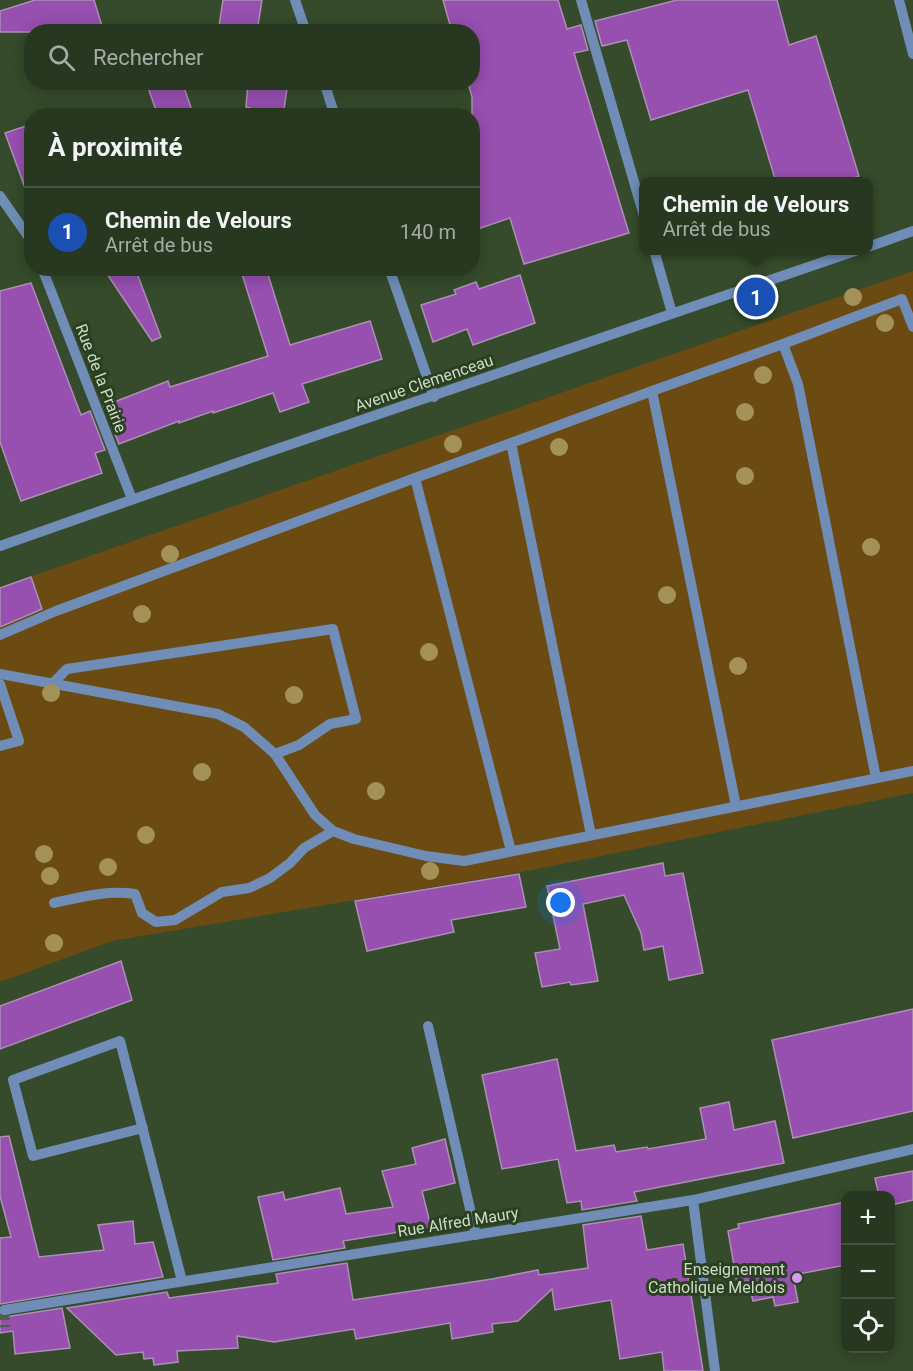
<!DOCTYPE html>
<html lang="fr">
<head>
<meta charset="utf-8">
<style>
  body { margin:0; font-family:Roboto,sans-serif; background:#303f29; color:#f1f3f6 }
  .controls { position:absolute; right:18px; bottom:18px; display:grid; overflow:hidden; border-radius:12px; box-shadow:0 3px 15px #0003 }
  .controls button { width:54px; height:54px; display:grid; place-items:center; padding:0; border:0; border-bottom:2px solid #44523e; background:#283820; color:#f1f3f6; font:30px sans-serif }
  .you { position:absolute; left:561px; top:903px; width:21px; height:21px; margin:-15px; border:4px solid #fff; border-radius:50%; background:#1a73e8; box-shadow:0 0 0 9px #1a73e833 }
  .badge { display:grid; place-items:center; width:39px; height:39px; border-radius:50%; background:#dc99f4; color:#fff; font-size:20px; font-weight:700 }
  .pin { position:absolute; translate:-50% -50%; border:3px solid #fff; box-shadow:0 2px 6px #0006 }
  .popup { position:absolute; left:639px; top:177px; width:234px; height:78px; box-sizing:border-box; display:grid; place-content:center; border-radius:12px; background:#283820; filter:drop-shadow(0 2px 4px #0005); font-size:20px; white-space:nowrap; color:#a5aca5 }
  .popup b { font-size:22px; color:#f1f3f6 }
  .popup::after { content:''; position:absolute; left:50%; top:100%; margin-left:-12px; border:12px solid transparent; border-top-color:#283820 }
  .list { margin:0; padding:0; list-style:none }
  h2 { display:flex; justify-content:space-between; align-items:center; height:78px; margin:0; padding:0 24px; font-size:26px }
  h2 small { font-size:20px; font-weight:400; color:#a5aca5 }
  .list li { display:grid; grid-template-columns:39px 1fr auto; gap:18px; align-items:center; box-sizing:border-box; height:90px; padding:0 24px; border-top:2px solid #44523e }
  .list b { display:block; font-size:22px; white-space:nowrap }
  .list p { margin:0; font-size:20px; white-space:nowrap; color:#a5aca5 }
  .list em { font-size:20px; font-style:normal; color:#a5aca5 }
  .icon { flex:none; width:33px; height:33px; fill:none; stroke:currentColor; stroke-width:2; stroke-linecap:round; stroke-linejoin:round }
  .map { position:relative; flex:none; width:913px; height:1371px; overflow:hidden }
  .search { position:absolute; background:#283820; box-shadow:0 3px 15px #0003; left:24px; top:24px; width:456px; height:66px; display:flex; align-items:center; gap:15px; box-sizing:border-box; padding:0 21px; border-radius:24px; color:#a5aca5; font-size:22px }
  .panel { position:absolute; background:#283820; box-shadow:0 3px 15px #0003; left:24px; top:108px; width:456px; height:168px; border-radius:24px }
  .map>svg:first-child { display:block }
  .green { fill:#6b4b12 }
  .building { fill:#974fb0; stroke:#ab90b4; stroke-width:1.5 }
  .lines { fill:none; stroke-linecap:round; stroke-linejoin:round }
  .minor-tunnel { stroke:#4c6143; stroke-width:10; stroke-dasharray:10 5; stroke-linecap:butt }
  .minor { stroke:#6f8db7; stroke-width:10 }
  .tree { fill:#a49157 }
  .poi-dot { fill:#dc99f4; stroke:#2a4021; stroke-width:2 }
  .labels { text-anchor:middle; dominant-baseline:central; stroke-width:6; stroke-linejoin:round; paint-order:stroke }
  .street-label { font-size:16px; fill:#cddbc8; stroke:#2a4021 }
  .poi-label { font-size:16px; fill:#cddbc8; stroke:#2a4021; text-anchor:end }
</style>
</head>
<body>
<div class="map">
<svg width="913" height="1371" viewBox="0 0 913 1371">
  <rect width="100%" height="100%" fill="#354b2b"/>
  <path class="green" d="M913,271V793L522,872L112,941L0,982V587Z"/>
  <g class="building">
    <path d="M35,0H94L102,26L86,32H0V11Z"/>
    <path d="M223,0H262L257,32H218Z"/>
    <path d="M443,0H558L567,29L581,25L588,50L574,53L629,233L524,264L510,218L472,231V97L468,82H472V32H452Z"/>
    <path d="M677,0H777L789,45L816,36L859,176L843,182H776L748,90L651,120L627,40L602,46L595,21Z"/>
    <path d="M146,82H182L194,116H158Z"/>
    <path d="M248,82H288L283,116H259L260,111L246,107Z"/>
    <path d="M32,124V196H28L5,133Z"/>
    <path d="M103,268H135L161,337L152,341Z"/>
    <path d="M240,268H266L290,345L370,321L382,359L302,384L309,402L280,412L273,393L213,413V411L179,423V421L119,444L104,406L168,381L170,387L268,356Z"/>
    <path d="M520,275L535,323L473,345L467,329L433,342L421,305L456,294L454,290L476,282L479,289Z"/>
    <path d="M31,283L81,415L90,411L105,450L95,453L102,473L21,501L0,442V291Z"/>
    <path d="M31,577L42,609L0,627V588Z"/>
    <path d="M663,863L665,876L683,873L703,973L669,980L663,946L644,950L641,933L624,895L583,904L598,981L571,985L570,982L542,987L535,953L560,949L547,886Z"/>
    <path d="M519,874L526,907L451,920L454,932L367,951L355,901Z"/>
    <path d="M121,961L132,1000L0,1049V1006Z"/>
    <path d="M913,1009V1111L793,1138L772,1040Z"/>
    <path d="M557,1059L576,1151L614,1145L616,1152L647,1147L648,1149L706,1139L700,1108L729,1102L734,1130L775,1121L784,1163L634,1192L637,1201L582,1210L581,1201L567,1203L558,1159L502,1169L482,1075Z"/>
    <path d="M9,1136L39,1257L104,1250L98,1225L133,1221L135,1244L153,1242L163,1277L0,1304V1238L11,1237L0,1196V1137Z"/>
    <path d="M445,1139L455,1183L422,1191L431,1227L343,1241L345,1248L273,1260L258,1197L283,1192L285,1200L340,1188L346,1214L393,1207L382,1171L416,1164L412,1148Z"/>
    <path d="M913,1171V1200L891,1205V1196H879L875,1178Z"/>
    <path d="M846,1202V1265L793,1275L798,1302L775,1306L773,1297L753,1301L748,1281L737,1283L728,1231L739,1228L738,1224Z"/>
    <path d="M641,1216L647,1250L683,1244L703,1371H664L662,1352L620,1359L611,1300L555,1310L552,1289L518,1321L492,1324L493,1332L452,1339L450,1323L356,1339L354,1329L274,1342L237,1336L238,1348L177,1351L178,1362L154,1365L153,1358L144,1359L143,1352L116,1355L67,1308L167,1292L169,1298L278,1283L276,1274L347,1263L353,1300L492,1279L538,1270L539,1275L588,1268L583,1225Z"/>
    <path d="M62,1308L70,1348L15,1354L13,1331L0,1333V1316L5,1317Z"/>
  </g>
  <g class="lines">
    <path class="minor-tunnel" d="M4,1310L5,1327"/>
    <g class="minor">
      <path d="M295,0L306,32"/>
      <path d="M581,0L644,216"/>
      <path d="M899,0L913,54"/>
      <path d="M324,82L335,116"/>
      <path d="M0,196L32,242"/>
      <path d="M868,247L913,231"/>
      <path d="M654,250L672,313"/>
      <path d="M42,268L132,499"/>
      <path d="M389,268L434,397"/>
      <path d="M783,344L902,299L913,327"/>
      <path d="M652,391L783,344L798,384L876,778"/>
      <path d="M511,443L652,391L736,806"/>
      <path d="M415,478L511,443L591,835"/>
      <path d="M0,546L271,451L858,250"/>
      <path d="M0,635L56,611L415,478L511,851"/>
      <path d="M0,674L218,714L244,727L275,754L315,815L333,831L354,839L426,856L464,861L913,771"/>
      <path d="M53,683L67,669L333,629L356,719L330,724L299,745L275,754"/>
      <path d="M0,684L19,741L0,746"/>
      <path d="M54,903C81,897 107,890 135,894L142,913L156,922L175,920L222,892L249,888L270,878L290,863L304,848L333,831"/>
      <path d="M428,1026L476,1235"/>
      <path d="M143,1128L33,1156L13,1080L120,1041L182,1281"/>
      <path d="M693,1200L715,1371"/>
      <path d="M4,1310L693,1200L913,1149"/>
    </g>
  </g>
  <g class="tree">
    <circle cx="853" cy="297" r="9"/>
    <circle cx="885" cy="323" r="9"/>
    <circle cx="763" cy="375" r="9"/>
    <circle cx="745" cy="412" r="9"/>
    <circle cx="453" cy="444" r="9"/>
    <circle cx="559" cy="447" r="9"/>
    <circle cx="745" cy="476" r="9"/>
    <circle cx="871" cy="547" r="9"/>
    <circle cx="170" cy="554" r="9"/>
    <circle cx="667" cy="595" r="9"/>
    <circle cx="142" cy="614" r="9"/>
    <circle cx="429" cy="652" r="9"/>
    <circle cx="738" cy="666" r="9"/>
    <circle cx="51" cy="693" r="9"/>
    <circle cx="294" cy="695" r="9"/>
    <circle cx="202" cy="772" r="9"/>
    <circle cx="376" cy="791" r="9"/>
    <circle cx="146" cy="835" r="9"/>
    <circle cx="44" cy="854" r="9"/>
    <circle cx="108" cy="867" r="9"/>
    <circle cx="430" cy="871" r="9"/>
    <circle cx="50" cy="876" r="9"/>
    <circle cx="54" cy="943" r="9"/>
  </g>
  <circle class="poi-dot" cx="797" cy="1278" r="6"/>
  <g class="labels">
    <g class="street-label">
      <text transform="translate(101 378) rotate(69)">Rue de la Prairie</text>
      <text transform="translate(424 383) rotate(-19)">Avenue Clemenceau</text>
      <text transform="translate(458 1222) rotate(-9)">Rue Alfred Maury</text>
    </g>
    <g class="poi-label">
      <text x="785" y="1269">Enseignement<tspan x="785" dy="18">Catholique Meldois</tspan></text>
    </g>
  </g>
</svg>
<div class="controls">
<button>+</button>
<button>−</button>
<button><svg class="icon" aria-label="locate" viewBox="0 0 24 24"><circle cx="12" cy="12" r="6"/><path d="M12 2v4M12 18v4M2 12h4M18 12h4"/></svg></button>
</div>
<div class="you"></div>
<div class="pin badge" style="left:756px;top:297px;background:#1a4fb4">1</div>
<div class="popup"><b>Chemin de Velours</b>Arrêt de bus</div>
<div class="search"><svg class="icon" aria-label="search" viewBox="0 0 24 24"><circle cx="10" cy="10" r="6"/><path d="M15 15l6 6"/></svg>Rechercher</div>
<section class="panel">
<h2>À proximité<small></small></h2>
<ul class="list">
<li><span class="badge" style="background:#1a4fb4">1</span><div><b>Chemin de Velours</b><p>Arrêt de bus</p></div><em>140 m</em></li>
</ul>
</section>
</div>
</body>
</html>
